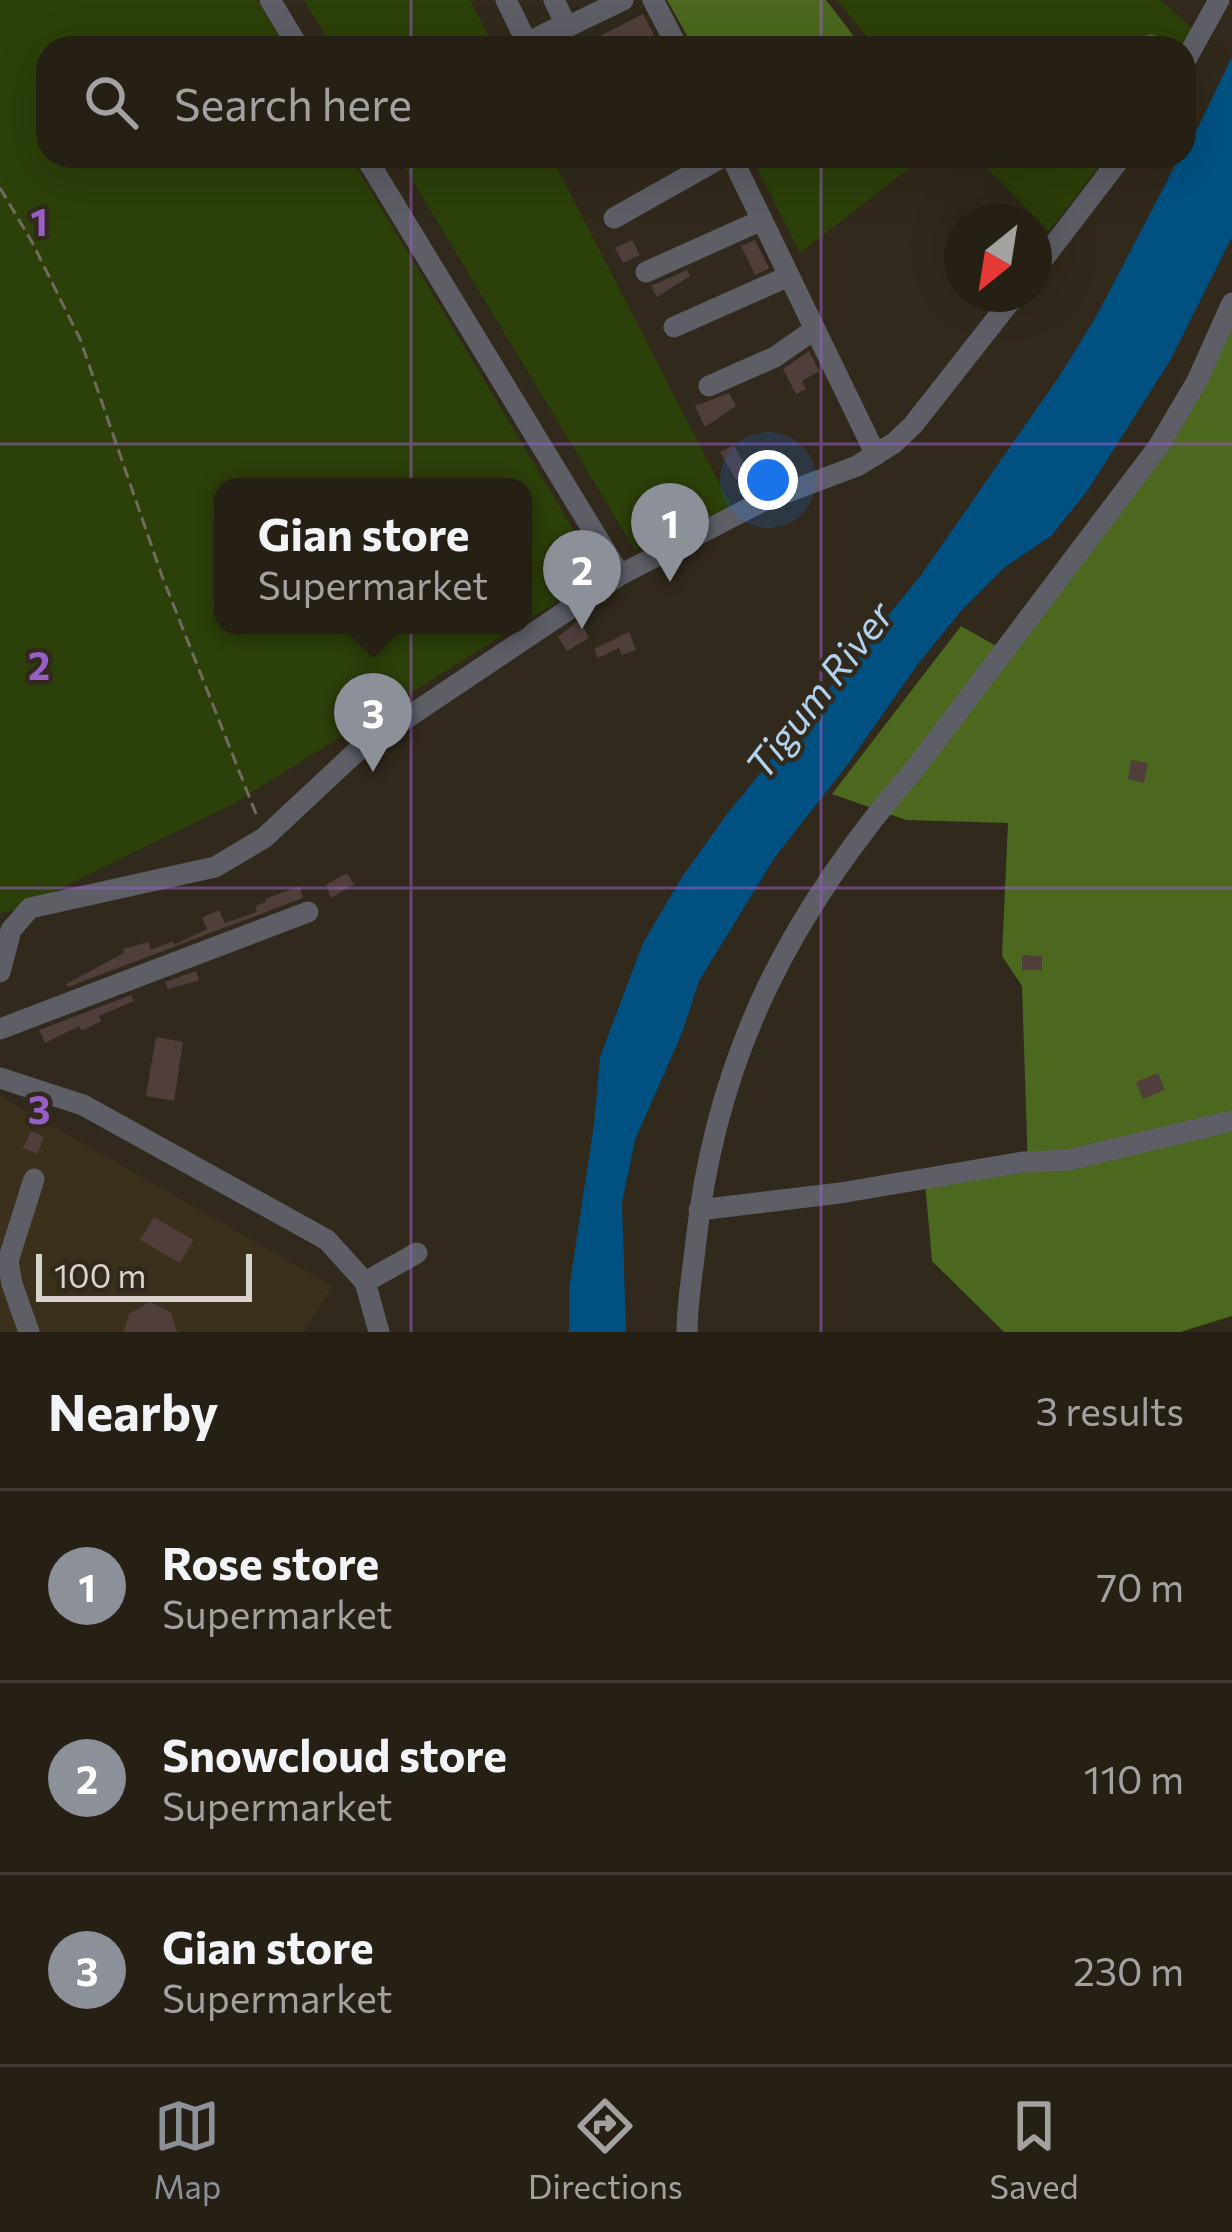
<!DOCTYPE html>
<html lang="en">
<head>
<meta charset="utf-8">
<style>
  body { margin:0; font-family:Commissioner,sans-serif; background:#2d271d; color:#f1f3f6 }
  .compass { position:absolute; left:944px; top:204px; width:108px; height:108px; border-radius:50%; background:#251f14; box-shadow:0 12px 48px #0002; rotate:210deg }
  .scale { position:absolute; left:36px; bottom:30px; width:216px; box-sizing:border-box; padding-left:12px; border:6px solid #d9d4cb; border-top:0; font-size:33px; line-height:42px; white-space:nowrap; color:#d9d4cb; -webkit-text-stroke:9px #31291b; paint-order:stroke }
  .you { position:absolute; left:768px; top:480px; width:42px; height:42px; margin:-30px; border:9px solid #fff; border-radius:50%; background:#1a73e8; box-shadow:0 0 0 18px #1a73e833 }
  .badge { display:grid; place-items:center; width:78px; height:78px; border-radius:50%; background:#8c9099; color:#fff; font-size:39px; font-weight:700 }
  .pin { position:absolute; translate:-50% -99px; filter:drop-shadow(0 3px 6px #0008) }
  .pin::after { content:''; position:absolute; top:63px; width:42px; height:36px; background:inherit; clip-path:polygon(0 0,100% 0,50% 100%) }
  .popup { position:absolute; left:214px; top:478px; width:318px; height:156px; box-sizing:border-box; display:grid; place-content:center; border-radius:24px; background:#251f14; filter:drop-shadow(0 3px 9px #0005); font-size:39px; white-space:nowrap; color:#a3a2a0 }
  .popup b { font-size:45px; color:#f1f3f6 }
  .popup::after { content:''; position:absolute; left:50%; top:100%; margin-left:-24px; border:24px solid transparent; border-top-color:#251f14 }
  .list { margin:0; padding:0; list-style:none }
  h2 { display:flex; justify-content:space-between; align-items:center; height:156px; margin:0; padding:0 48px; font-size:51px }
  h2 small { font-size:39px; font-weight:400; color:#a3a2a0 }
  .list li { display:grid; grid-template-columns:78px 1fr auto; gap:36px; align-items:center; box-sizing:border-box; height:192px; padding:0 48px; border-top:3px solid #423d34 }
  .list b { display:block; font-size:45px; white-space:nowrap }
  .list p { margin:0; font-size:39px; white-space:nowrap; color:#a3a2a0 }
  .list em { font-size:39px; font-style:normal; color:#a3a2a0 }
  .icon { flex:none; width:66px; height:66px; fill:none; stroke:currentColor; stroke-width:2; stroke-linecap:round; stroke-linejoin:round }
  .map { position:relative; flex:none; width:1232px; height:1332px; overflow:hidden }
  .search { position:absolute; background:#251f14; box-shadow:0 12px 48px #0002; left:36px; right:36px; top:36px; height:132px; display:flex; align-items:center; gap:30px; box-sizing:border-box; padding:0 42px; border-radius:36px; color:#a3a2a0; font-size:45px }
  .sheet { height:732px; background:#251f14 }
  nav { display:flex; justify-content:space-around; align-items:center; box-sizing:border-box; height:168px; border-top:3px solid #423d34; background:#251f14; font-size:33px; color:#a3a2a0 }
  nav a { display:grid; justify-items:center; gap:6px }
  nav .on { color:#8c9099 }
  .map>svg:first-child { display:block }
  .built { fill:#3b301b }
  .green { fill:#2c4009 }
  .forest { fill:#4b681e }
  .water { fill:#005182 }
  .building { fill:#503e3a }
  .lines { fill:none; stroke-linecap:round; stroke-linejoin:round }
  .path { stroke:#716a5e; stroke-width:3; stroke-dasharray:12 6; stroke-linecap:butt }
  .minor { stroke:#5d5e66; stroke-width:21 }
  .grid { fill:none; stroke:#975ec3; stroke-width:3; stroke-opacity:0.55 }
  .labels { text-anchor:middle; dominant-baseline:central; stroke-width:9; stroke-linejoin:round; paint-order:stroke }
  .water-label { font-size:39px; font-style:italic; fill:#b1d2ef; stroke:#31291b }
  .grid-label { font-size:39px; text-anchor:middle; font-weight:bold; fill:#975ec3; stroke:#31291b; stroke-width:9; stroke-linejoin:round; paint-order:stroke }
</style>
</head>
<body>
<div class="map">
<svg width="1232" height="1332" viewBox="0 0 1232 1332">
  <rect width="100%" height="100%" fill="#31291b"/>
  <path class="built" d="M0,1096L332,1286L304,1332H0Z"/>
  <g class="green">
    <path d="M0,0H257L286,48H48V156H350L600,574L523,623V487H223V625H519L235,803L16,910L0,913Z"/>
    <path d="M304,0H470L495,48H333Z"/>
    <path d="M837,0H1161L1192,28L1179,48H876Z"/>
    <path d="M398,156H551L731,506L635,550Z"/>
    <path d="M751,156H925L800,253Z"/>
    <path d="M975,156H1107L1049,231Z"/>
  </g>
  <g class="forest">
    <path d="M667,0H826L855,38L840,48H694Z"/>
    <path d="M1232,314V1316L1180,1332H1004L932,1261L925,1183L1028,1170L1022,986L1002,956L1008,823L906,820L832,794L961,626L1012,655Z"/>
  </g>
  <path class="water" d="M1232,57V237L1171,359L1088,490L1051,536L1005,567L961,611L918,664L848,764L775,857L699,981L682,1033L635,1140L622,1202L626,1332H569V1289L594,1125L600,1057L643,943L682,877L727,814L921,575L1060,375L1097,315L1180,156H1184Z"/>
  <g class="building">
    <path d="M643,14L654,35L628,48H577Z"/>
    <path d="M632,240L640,255L623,263L615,248Z"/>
    <path d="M755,240L769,268L755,275L741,246Z"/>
    <path d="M687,270L690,276L657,297L651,286Z"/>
    <path d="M809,351L819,371L802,381L806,389L796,394L783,369Z"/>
    <path d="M729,393L736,406L705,427L695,406Z"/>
    <path d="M734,445L749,473L736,480L720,452Z"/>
    <path d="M579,620L589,638L567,651L558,637Z"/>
    <path d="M629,632L636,650L622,655L619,648L598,658L594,649Z"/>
    <path d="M1131,760L1148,763L1144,783L1128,779Z"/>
    <path d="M347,873L354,884L331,898L326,885Z"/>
    <path d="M300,886L303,898L68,987L66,984L124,953L123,949L149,942L150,950L173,941L174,945L207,929L202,918L219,910L225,923L257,912L255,906L266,902L265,899Z"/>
    <path d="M1022,955L1042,956V970H1022Z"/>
    <path d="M196,971L199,980L168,989L165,982Z"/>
    <path d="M131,995L134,1001L99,1016L101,1021L82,1031L79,1026L45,1043L39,1030Z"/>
    <path d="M156,1037L183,1042L174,1101L146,1096Z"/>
    <path d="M1158,1073L1165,1090L1143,1099L1136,1082Z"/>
    <path d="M31,1131L44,1137L37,1154L23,1148Z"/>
    <path d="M154,1217L193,1240L180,1263L140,1240Z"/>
    <path d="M149,1302L171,1312L177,1332H124L129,1314Z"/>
  </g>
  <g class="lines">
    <path class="path" d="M0,188L32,242L80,339L162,576L258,819"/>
    <g class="minor">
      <path d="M270,0L299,48"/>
      <path d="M506,0L527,43L565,24"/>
      <path d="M554,0L567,27L623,0"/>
      <path d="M653,0L678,48"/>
      <path d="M1151,45L1156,48"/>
      <path d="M1184,63L1219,0"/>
      <path d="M365,156L620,575"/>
      <path d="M731,156L876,455"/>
      <path d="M614,218L724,156"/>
      <path d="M1034,271L1122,156"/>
      <path d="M646,272L762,220"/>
      <path d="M674,327L789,276"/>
      <path d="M709,386L775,357L815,329"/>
      <path d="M0,972L11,930L30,908L215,867L264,838L356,752L620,575L761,502L857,466L894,443L913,425L1016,294"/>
      <path d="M0,1029L308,912"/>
      <path d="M0,1078L83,1105L327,1240L365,1282L379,1332"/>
      <path d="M699,1210L840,1193L1023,1162L1068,1160L1232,1121"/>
      <path d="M365,1282L417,1253"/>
      <path d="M29,1332L12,1284L8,1261L34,1179"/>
      <path d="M687,1332C687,1302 693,1271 696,1241C717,1051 793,909 917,766L1158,447L1197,381L1232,303"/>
    </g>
  </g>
  <path class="grid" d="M411,0V48M821,0V48M411,156V1332M821,156V1332M0,444H1232M0,888H1232"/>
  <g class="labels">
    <g class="water-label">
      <text transform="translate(818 689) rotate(-52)">Tigum River</text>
    </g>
  </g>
  <g class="grid-label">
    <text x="39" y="236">1</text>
    <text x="39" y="680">2</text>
    <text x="39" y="1124">3</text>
  </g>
</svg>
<svg class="compass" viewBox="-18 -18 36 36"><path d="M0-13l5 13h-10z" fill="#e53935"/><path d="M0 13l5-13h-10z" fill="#a3a2a0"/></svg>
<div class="scale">100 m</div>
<div class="you"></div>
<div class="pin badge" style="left:670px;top:582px">1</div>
<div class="pin badge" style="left:582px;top:629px">2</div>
<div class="pin badge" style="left:373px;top:772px">3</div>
<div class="popup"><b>Gian store</b>Supermarket</div>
<div class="search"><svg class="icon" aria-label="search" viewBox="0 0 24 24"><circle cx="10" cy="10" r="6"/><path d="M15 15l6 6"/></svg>Search here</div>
</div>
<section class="sheet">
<h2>Nearby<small>3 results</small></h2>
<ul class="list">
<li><span class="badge">1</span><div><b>Rose store</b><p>Supermarket</p></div><em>70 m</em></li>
<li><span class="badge">2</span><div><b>Snowcloud store</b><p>Supermarket</p></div><em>110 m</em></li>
<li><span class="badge">3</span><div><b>Gian store</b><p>Supermarket</p></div><em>230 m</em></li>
</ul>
</section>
<nav>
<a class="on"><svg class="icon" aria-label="map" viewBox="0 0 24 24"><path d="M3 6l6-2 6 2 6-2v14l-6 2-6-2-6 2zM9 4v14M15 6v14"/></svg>Map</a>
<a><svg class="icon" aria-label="directions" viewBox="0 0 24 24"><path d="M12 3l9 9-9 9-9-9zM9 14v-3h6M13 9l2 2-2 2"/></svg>Directions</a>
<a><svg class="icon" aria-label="saved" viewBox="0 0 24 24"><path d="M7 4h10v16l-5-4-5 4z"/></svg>Saved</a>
</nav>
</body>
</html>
